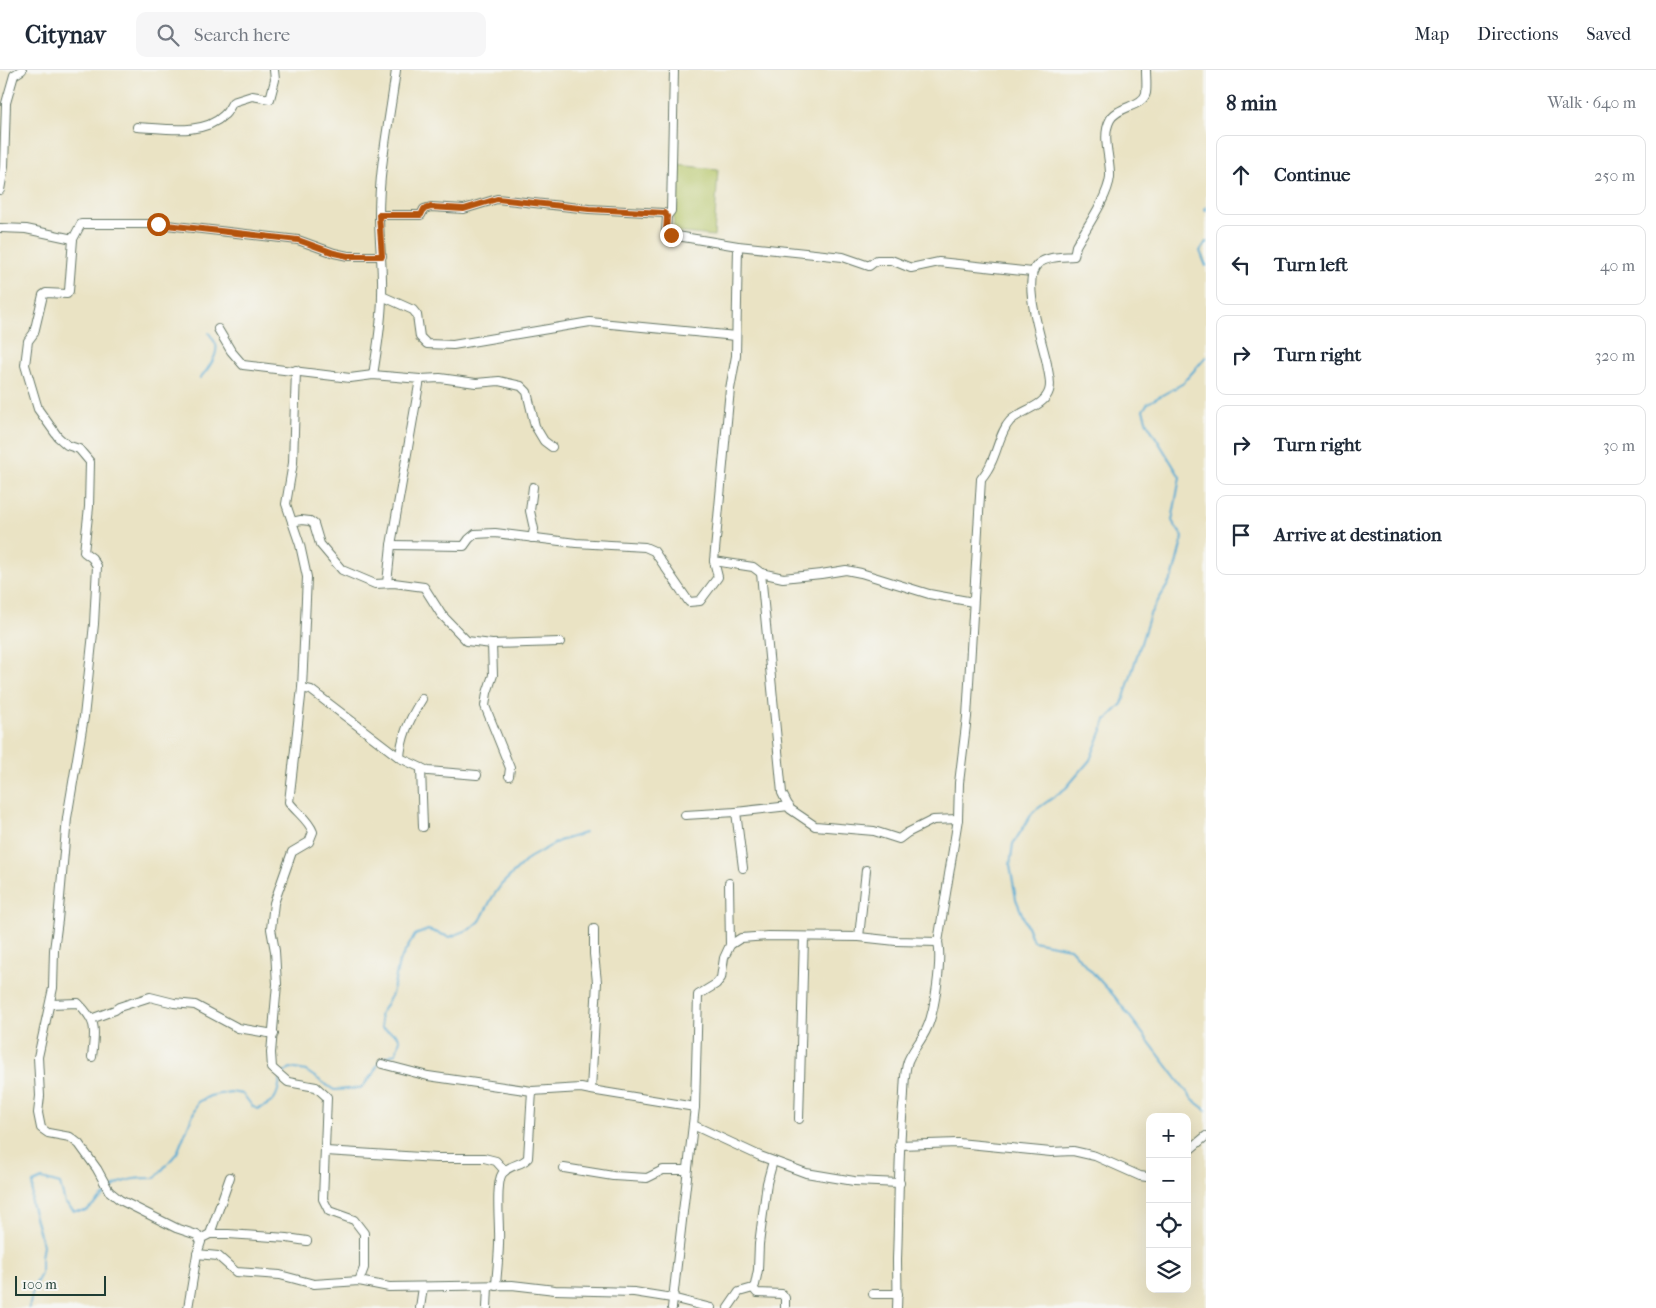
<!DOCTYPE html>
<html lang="en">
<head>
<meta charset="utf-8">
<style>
  body { margin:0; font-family:"IM FELL French Canon",serif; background:#f6f6f7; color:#1f2937 }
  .controls { position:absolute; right:15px; bottom:15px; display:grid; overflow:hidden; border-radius:10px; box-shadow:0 5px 20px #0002 }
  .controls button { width:45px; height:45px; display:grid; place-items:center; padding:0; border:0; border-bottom:1px solid #e0e1e3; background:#fff; color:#1f2937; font:25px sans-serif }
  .scale { position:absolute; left:15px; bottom:12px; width:91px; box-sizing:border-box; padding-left:5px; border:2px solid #1f3d34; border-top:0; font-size:14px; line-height:18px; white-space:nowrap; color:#1f3d34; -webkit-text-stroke:4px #f6f6f2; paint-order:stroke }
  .stop { position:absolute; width:15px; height:15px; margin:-11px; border:4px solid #b45309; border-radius:50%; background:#fff }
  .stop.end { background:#b45309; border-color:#fff; box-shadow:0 1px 5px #0008 }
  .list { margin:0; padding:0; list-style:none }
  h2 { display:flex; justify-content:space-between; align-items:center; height:65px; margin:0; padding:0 20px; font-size:21px }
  h2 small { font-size:16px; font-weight:400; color:#747a83 }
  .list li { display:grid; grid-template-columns:32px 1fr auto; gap:15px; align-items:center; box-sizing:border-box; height:80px; margin:0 10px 10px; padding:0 10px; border:1px solid #e0e1e3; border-radius:10px }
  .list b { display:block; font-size:19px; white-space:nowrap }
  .list em { font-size:16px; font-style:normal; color:#747a83 }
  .icon { flex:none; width:28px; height:28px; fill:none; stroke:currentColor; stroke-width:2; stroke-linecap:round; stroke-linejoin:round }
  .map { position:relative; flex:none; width:1206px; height:1238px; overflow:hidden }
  header { display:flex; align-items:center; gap:30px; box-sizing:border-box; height:70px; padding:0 25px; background:#fff; border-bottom:1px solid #e0e1e3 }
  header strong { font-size:24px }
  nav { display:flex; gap:28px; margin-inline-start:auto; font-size:18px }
  .search { width:350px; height:45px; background:#f6f6f7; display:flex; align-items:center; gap:12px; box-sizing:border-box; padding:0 18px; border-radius:10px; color:#747a83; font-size:19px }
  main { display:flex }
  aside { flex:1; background:#fff }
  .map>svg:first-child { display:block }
  .green { fill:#b6c669; stroke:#6a824e }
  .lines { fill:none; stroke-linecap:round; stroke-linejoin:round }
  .stream { stroke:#58aad3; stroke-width:2 }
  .minor-casing { stroke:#676; stroke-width:10 }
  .minor { stroke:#fff; stroke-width:8 }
  .route { stroke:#b45309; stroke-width:6 }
</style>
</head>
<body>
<header>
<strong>Citynav</strong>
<div class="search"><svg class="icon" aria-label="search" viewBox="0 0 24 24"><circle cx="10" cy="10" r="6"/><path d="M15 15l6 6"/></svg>Search here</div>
<nav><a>Map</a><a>Directions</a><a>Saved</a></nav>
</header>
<main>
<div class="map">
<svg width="1206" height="1238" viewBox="0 0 1206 1238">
  <rect width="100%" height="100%" fill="#f6f6f2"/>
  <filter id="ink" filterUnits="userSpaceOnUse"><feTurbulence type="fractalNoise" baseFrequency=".02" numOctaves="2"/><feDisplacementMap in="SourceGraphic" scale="10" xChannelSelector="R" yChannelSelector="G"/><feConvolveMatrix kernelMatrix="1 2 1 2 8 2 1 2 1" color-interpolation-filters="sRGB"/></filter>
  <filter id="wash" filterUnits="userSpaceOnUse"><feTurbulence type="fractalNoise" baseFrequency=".0096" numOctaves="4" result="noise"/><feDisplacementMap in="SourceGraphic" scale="20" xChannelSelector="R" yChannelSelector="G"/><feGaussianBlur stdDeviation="1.12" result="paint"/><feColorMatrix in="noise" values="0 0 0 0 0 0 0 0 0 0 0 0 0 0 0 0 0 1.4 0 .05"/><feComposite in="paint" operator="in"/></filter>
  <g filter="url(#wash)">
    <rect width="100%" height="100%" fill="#eae3c4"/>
    <path class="green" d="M676,95L718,99L714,166L673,162Z"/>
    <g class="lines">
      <g class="stream">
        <path d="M1206,137L1205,139L1206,141"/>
        <path d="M1206,172L1200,181L1206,196"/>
        <path d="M1206,287L1182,314L1148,333L1143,340L1147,353L1180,407L1172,451L1183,467L1173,506L1150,544L1122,634L1106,650L1090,690L1066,718L1033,742L1013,774L1010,795L1016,829L1033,871L1070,878L1115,927L1193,1030L1206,1040"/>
        <path d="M200,308C207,301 219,285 216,274C214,271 211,266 209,263"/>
        <path d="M284,1003L290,998L306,1001L334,1020L361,1018L373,1004L380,990L396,983L400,970L397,965L382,958L380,945L392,924L399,892L415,865L428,860L450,867L472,858L480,851L492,828L501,815L529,788L559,771L585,763"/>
        <path d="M111,1119C123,1108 140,1108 155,1108L177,1083L198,1032L210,1026L230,1022L243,1024L252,1036L257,1039C274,1034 278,1027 280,1009"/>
        <path d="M29,1238L34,1217L41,1204V1188L43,1175L31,1133L33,1113L42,1109L60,1114L65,1133L74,1141H86L108,1122"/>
      </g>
    </g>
  </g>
  <g filter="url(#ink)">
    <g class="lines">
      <defs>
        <g id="minor">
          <path d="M137,57C164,58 203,66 224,45C228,42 230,36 233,32L252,26L270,29L275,10L274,0"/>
          <path d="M0,120L4,97L6,33L14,5L22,0"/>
          <path d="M379,145H421L424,139L431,137L464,139L497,129L589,139L664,143L667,146L666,162L671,165L738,176L843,187L869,196L877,190H891L911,198L939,192L1032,202"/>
          <path d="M667,146L671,141L674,0"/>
          <path d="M0,158L26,159L73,169"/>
          <path d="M738,176L736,286L730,319L714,491L753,497L761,503L782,723L790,739L815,756L874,761L899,769L907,763L933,750L958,749"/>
          <path d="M382,226L413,240L417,245L420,267L427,274L453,275L590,252L736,266"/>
          <path d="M218,259L231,281L243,295L350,308L373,305L420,309L440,308L476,313L499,311L521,316L527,322L535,356L544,371L552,377"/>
          <path d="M296,300L293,393L286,434L300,475L307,507L302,618L289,732C297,743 308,749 313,762L309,772L292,782L274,833L271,859L275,881L277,914L271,983L272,998L288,1012L316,1017L327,1027L323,1129L329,1141L354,1150L364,1163V1198L359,1211"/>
          <path d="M373,305C377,279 382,252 382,225C383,198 379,172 379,145C379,96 390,48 396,0"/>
          <path d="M292,452L301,450L310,451L314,454L320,474L342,500L375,514L394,513L424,517L441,544L467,571L492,574L560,572"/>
          <path d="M532,468L534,459L530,441L533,417"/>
          <path d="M391,475L464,476L469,469L475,464L495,463L576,473L645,477L654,481L689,532L700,531L718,507L714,491"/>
          <path d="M761,503L783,508L821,504L846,500L861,503L929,524L973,532"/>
          <path d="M387,513L391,475L420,309"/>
          <path d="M492,574L493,605L487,623L485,636L510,698L509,706"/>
          <path d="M302,618L311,620L400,688L428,701L477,705"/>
          <path d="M400,688C401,667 411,646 422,629"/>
          <path d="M421,698L423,757"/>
          <path d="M736,742L743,798"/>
          <path d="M685,745L736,742L789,736"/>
          <path d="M729,813L730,875"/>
          <path d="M859,867L866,800"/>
          <path d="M50,934L78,933C98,953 95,959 92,987"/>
          <path d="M91,949L115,940L119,937L150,927L174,933L195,935L238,958L274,964"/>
          <path d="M382,994L428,1006L532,1021L581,1018L591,1020L695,1037"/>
          <path d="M591,1020L597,912L594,884V859"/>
          <path d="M799,1049L804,867"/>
          <path d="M693,1055L760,1086L806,1103L854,1111L900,1113"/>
          <path d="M899,1075L958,1073L1051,1082L1073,1081L1095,1086L1140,1106L1147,1107L1150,1106"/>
          <path d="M326,1081L436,1088H484L496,1091L505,1101"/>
          <path d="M1187,1082L1206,1066"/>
          <path d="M564,1098L613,1106L647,1108L663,1100H687"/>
          <path d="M210,1164L230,1107"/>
          <path d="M200,1169L210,1164H228L287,1168L307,1171"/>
          <path d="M197,1184L218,1186L236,1202L280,1205L314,1214L359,1211L389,1217L512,1215L555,1220L634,1222L672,1228L711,1238"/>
          <path d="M496,1216C497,1198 500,1179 499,1161C499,1149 496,1113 502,1104C509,1094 521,1096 528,1088L532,1021"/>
          <path d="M753,1218L757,1223L782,1224L785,1228V1238"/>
          <path d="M873,1224H898"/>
          <path d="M188,1238L197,1184L201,1172L197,1165L176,1158L120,1130L109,1121L97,1099L79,1074L70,1067L48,1063L41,1058L38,1043L40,1026L38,987L53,918L54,880L58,850L67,748L84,647L94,554L97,496L92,488L84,482L89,437L90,392L79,379L67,375L58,367L38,339L25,295L28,271L34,263L43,225L46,223L67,224L69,221L73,169L81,154H158L298,170L334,183L348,186H382"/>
          <path d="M420,1238L423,1217"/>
          <path d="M487,1238L488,1216"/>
          <path d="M672,1238L695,1037L698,925L716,914L721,908L724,888L730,875L741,868L768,866L859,867L896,871L938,872"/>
          <path d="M728,1238L739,1222L753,1218L755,1215L758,1200L759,1174L767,1113L773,1091"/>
          <path d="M897,1238C898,1221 897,1205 897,1189C899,1138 898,1087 903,1036C905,1022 903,1005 908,991C913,979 922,970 927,958C935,941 942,890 938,872L958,749L959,713L967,647L981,409C985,404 989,398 991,393C998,379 1000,362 1010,351C1021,340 1044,337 1049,321C1052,313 1048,302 1047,294C1043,273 1020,209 1038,194C1048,186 1062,187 1074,186L1076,176C1086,158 1108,127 1110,107C1111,89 1101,67 1110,50C1117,36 1143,37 1146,23C1147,16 1146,7 1146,0"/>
        </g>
      </defs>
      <use href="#minor" class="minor-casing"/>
      <use href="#minor" class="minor"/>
    </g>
  </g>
  <g class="lines" filter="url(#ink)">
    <path class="route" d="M158,154L298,170L334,183L348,186H382L379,145H421L424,139L431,137L464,139L497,129L589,139L664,143L667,146L666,162L671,165"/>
  </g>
</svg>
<div class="controls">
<button>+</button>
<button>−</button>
<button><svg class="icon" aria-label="locate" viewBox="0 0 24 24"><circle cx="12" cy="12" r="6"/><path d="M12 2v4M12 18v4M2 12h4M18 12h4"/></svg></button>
<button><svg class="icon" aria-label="layers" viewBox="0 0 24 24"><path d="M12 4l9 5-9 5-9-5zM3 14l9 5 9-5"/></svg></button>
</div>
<div class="scale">100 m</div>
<div class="stop" style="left:158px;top:154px"></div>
<div class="stop end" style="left:671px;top:165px"></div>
</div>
<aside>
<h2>8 min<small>Walk · 640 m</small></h2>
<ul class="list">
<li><svg class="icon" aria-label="ahead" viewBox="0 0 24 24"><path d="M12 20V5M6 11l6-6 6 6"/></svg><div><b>Continue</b></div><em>250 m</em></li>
<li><svg class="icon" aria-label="left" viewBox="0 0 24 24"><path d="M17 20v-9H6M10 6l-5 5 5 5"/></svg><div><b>Turn left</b></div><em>40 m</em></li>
<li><svg class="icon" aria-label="right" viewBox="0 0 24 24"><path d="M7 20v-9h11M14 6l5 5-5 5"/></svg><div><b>Turn right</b></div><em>320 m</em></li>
<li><svg class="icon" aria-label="right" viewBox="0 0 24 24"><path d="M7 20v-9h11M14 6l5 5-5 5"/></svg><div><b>Turn right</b></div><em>30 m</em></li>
<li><svg class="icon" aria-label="arrive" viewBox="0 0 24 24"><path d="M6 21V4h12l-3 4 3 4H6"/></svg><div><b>Arrive at destination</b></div></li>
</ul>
</aside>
</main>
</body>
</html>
